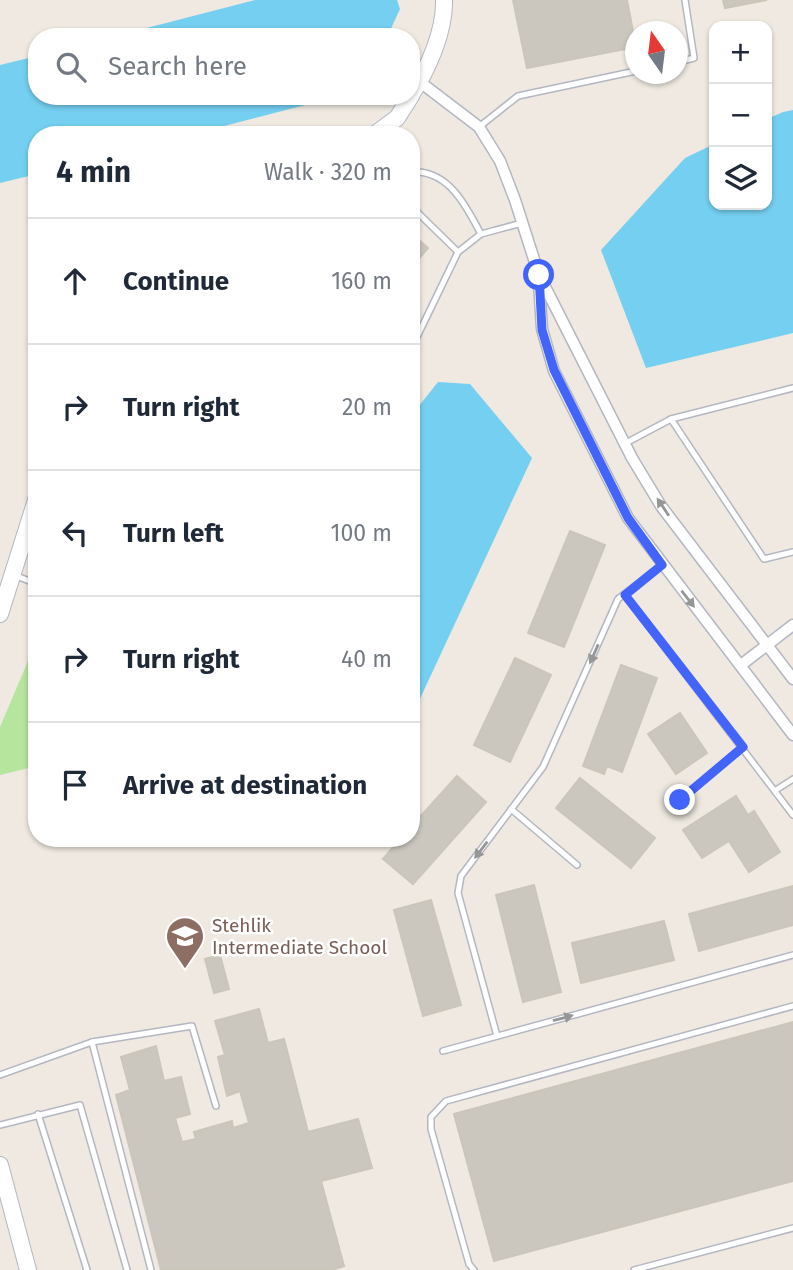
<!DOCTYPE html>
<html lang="en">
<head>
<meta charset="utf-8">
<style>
  body { margin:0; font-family:"Fira Sans",sans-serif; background:#f2f2f3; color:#1f2937 }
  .controls { position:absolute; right:21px; top:21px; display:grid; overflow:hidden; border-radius:14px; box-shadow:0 2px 5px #0004 }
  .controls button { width:63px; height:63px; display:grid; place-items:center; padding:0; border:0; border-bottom:2px solid #e0e1e3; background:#fff; color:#1f2937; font:35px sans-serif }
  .compass { position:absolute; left:625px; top:21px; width:63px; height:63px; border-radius:50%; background:#fff; box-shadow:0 2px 5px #0004; rotate:346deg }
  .stop { position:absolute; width:21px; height:21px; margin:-16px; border:5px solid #4264fb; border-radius:50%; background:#fff }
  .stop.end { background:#4264fb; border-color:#fff; box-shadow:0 2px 7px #0008 }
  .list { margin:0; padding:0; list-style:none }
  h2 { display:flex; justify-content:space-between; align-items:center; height:91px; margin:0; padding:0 28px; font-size:30px }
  h2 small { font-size:23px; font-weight:400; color:#747a83 }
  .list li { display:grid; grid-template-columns:46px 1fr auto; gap:21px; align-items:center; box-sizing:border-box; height:126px; padding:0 28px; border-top:2px solid #e0e1e3 }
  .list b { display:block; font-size:26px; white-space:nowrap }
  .list em { font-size:23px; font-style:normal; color:#747a83 }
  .icon { flex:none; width:38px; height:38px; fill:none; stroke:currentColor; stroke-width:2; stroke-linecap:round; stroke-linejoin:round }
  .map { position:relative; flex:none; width:793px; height:1270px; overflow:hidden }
  .search { position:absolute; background:#fff; box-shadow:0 2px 5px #0004; left:28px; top:28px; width:392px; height:77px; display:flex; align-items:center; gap:18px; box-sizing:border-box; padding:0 24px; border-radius:28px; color:#747a83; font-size:26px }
  .panel { position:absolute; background:#fff; box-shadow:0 2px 5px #0004; left:28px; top:126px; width:392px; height:721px; border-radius:28px }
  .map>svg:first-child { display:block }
  .green { fill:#b6e59e }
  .water { fill:#75cff0 }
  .building { fill:#cbc7bf; stroke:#cbc5ba; stroke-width:2 }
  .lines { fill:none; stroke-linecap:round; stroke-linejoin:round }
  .lane-casing { stroke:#b4b7c1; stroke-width:8 }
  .street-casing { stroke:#b4b7c1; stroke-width:13 }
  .secondary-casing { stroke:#b4b7c1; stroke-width:18 }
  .lane { stroke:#fff; stroke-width:5 }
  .street { stroke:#fff; stroke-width:10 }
  .secondary { stroke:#fff; stroke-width:16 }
  .oneway { fill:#969696 }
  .route { stroke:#4264fb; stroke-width:9 }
  .labels { text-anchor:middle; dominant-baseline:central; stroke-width:5; stroke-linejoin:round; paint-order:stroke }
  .education-label { font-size:19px; fill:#785e54; stroke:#fff; text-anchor:start }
</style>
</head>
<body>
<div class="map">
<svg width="793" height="1270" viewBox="0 0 793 1270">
  <rect width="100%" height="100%" fill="#efe9e1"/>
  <path class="green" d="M37,640V766L0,775V727Z"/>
  <g class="water">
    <path d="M255,0H397L400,9L387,37H112Z"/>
    <path d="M37,56V96H327L317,102L189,135H37V174L0,183V65Z"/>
    <path d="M793,110V333L646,368L601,250L685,158L714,144V205H767V119L783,112Z"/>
    <path d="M438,382L470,384L532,458L411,718V416Z"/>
  </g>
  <g class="building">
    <path d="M513,0H627L636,47L527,68Z"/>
    <path d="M723,0H767L725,8Z"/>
    <path d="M411,233L428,248L411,268Z"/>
    <path d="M570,531L605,545L564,647L528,633Z"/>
    <path d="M515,658L551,675L510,762L474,745Z"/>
    <path d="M621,665L657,678L622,772L607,766L604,774L583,766Z"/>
    <path d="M680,713L707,753L676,774L648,734Z"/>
    <path d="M457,776L486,802L413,884L383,859L401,838H411V827Z"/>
    <path d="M580,778L655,838L631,868L556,808Z"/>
    <path d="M736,796L748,815L754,811L780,852L749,872L729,841L702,858L683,830Z"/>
    <path d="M534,885L561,992L523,1002L496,895Z"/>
    <path d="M793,886V925L699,951L689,914Z"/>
    <path d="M431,900L461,1005L423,1016L394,910Z"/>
    <path d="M664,921L674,960L581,983L572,943Z"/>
    <path d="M220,955L229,989L214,993L205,959Z"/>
    <path d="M259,1009L268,1043L284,1039L308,1132L358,1119L372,1168L321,1181L344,1266L332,1270H161L116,1095L130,1090L121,1057L156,1046L164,1081L181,1077L190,1114L175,1118L182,1142L196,1139L194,1132L232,1121L233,1128L249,1123L240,1091L227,1096L218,1057L225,1055L215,1021Z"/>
    <path d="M793,1022V1181L494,1261L454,1114Z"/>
  </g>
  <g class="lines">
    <defs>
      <g id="lane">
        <path d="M678,62L694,58L685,0"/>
        <path d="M479,127L518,96L636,71"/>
        <path d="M411,178L418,172C451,174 467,208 481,234"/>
        <path d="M411,206L458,252"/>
        <path d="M411,344L416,339L458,252L481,234L522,223"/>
        <path d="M671,419L793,388"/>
        <path d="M624,444L671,419L764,559L793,552"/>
        <path d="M14,575L37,584"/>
        <path d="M625,595L793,815"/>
        <path d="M776,790L793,779"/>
        <path d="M680,800L743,747"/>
        <path d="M511,809L577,865"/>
        <path d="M497,1036L458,893L461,876L543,767L618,599L662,565"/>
        <path d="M92,1042L151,1270"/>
        <path d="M443,1051L793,955"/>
        <path d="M0,1075L92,1042L192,1026L216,1106"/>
        <path d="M38,1114L87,1270"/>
        <path d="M0,1125L80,1105L127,1270"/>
        <path d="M474,1270L469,1264L431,1129V1117L446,1101L793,1006"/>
        <path d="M634,1270L793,1228"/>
      </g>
      <g id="street">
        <path d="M420,82L479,127L500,161L515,200L539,275L632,458L661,506L793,679"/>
        <path d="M539,282L542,329L554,371L628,518L793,735"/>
        <path d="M741,665L793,625"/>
      </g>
      <g id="secondary">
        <path d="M411,95C428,69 445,31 444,0"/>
        <path d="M374,135L397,118L411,96"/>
        <path d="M0,614L37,497"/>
        <path d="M0,1165L28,1270"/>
      </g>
    </defs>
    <use href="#lane" class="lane-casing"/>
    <use href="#street" class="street-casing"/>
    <use href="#secondary" class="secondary-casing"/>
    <use href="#lane" class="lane"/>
    <use href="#street" class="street"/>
    <use href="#secondary" class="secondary"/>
  </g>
  <defs><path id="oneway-solid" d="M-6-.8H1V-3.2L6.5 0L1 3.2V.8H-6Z" transform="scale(1.75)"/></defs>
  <g class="oneway">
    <use href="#oneway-solid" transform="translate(663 507) rotate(-124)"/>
    <use href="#oneway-solid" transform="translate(688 599) rotate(52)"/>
    <use href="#oneway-solid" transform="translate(594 654) rotate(114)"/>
    <use href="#oneway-solid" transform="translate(481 850) rotate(127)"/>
    <use href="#oneway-solid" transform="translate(563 1018) rotate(-15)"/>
  </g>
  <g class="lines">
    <path class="route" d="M539,275L542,330L554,370L628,518L662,565L625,595L743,747L680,800"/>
  </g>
  <defs>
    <symbol id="school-pin" viewBox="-11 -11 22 30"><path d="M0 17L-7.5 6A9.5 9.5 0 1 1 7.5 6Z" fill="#8d6e63" stroke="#fff"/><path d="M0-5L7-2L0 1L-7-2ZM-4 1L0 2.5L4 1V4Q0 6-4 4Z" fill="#fff"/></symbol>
  </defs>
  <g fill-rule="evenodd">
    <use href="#school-pin" x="163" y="914" width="44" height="60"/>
  </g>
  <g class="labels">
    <g class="education-label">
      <text x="212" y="925">Stehlik<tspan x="212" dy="22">Intermediate School</tspan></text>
    </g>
  </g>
</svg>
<div class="controls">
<button>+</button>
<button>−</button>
<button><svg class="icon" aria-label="layers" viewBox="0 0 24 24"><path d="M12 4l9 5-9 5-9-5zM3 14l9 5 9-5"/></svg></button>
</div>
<svg class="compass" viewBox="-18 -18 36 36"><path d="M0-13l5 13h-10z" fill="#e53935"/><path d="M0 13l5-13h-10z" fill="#747a83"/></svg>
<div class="stop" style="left:539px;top:275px"></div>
<div class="stop end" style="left:680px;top:800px"></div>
<div class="search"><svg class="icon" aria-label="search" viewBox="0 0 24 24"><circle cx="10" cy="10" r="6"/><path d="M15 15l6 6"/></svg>Search here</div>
<section class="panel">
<h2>4 min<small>Walk · 320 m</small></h2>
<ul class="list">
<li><svg class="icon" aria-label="ahead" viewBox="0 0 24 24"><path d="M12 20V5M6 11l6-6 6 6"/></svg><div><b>Continue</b></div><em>160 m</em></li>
<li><svg class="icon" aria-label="right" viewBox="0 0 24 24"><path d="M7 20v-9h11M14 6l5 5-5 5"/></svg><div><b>Turn right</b></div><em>20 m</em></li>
<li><svg class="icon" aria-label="left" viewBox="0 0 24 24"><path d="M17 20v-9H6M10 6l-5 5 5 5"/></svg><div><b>Turn left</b></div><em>100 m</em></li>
<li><svg class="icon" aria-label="right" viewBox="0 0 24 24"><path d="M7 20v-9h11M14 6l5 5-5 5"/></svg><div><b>Turn right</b></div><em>40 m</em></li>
<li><svg class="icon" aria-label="arrive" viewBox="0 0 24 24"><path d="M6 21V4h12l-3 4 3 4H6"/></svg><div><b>Arrive at destination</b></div></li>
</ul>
</section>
</div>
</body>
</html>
